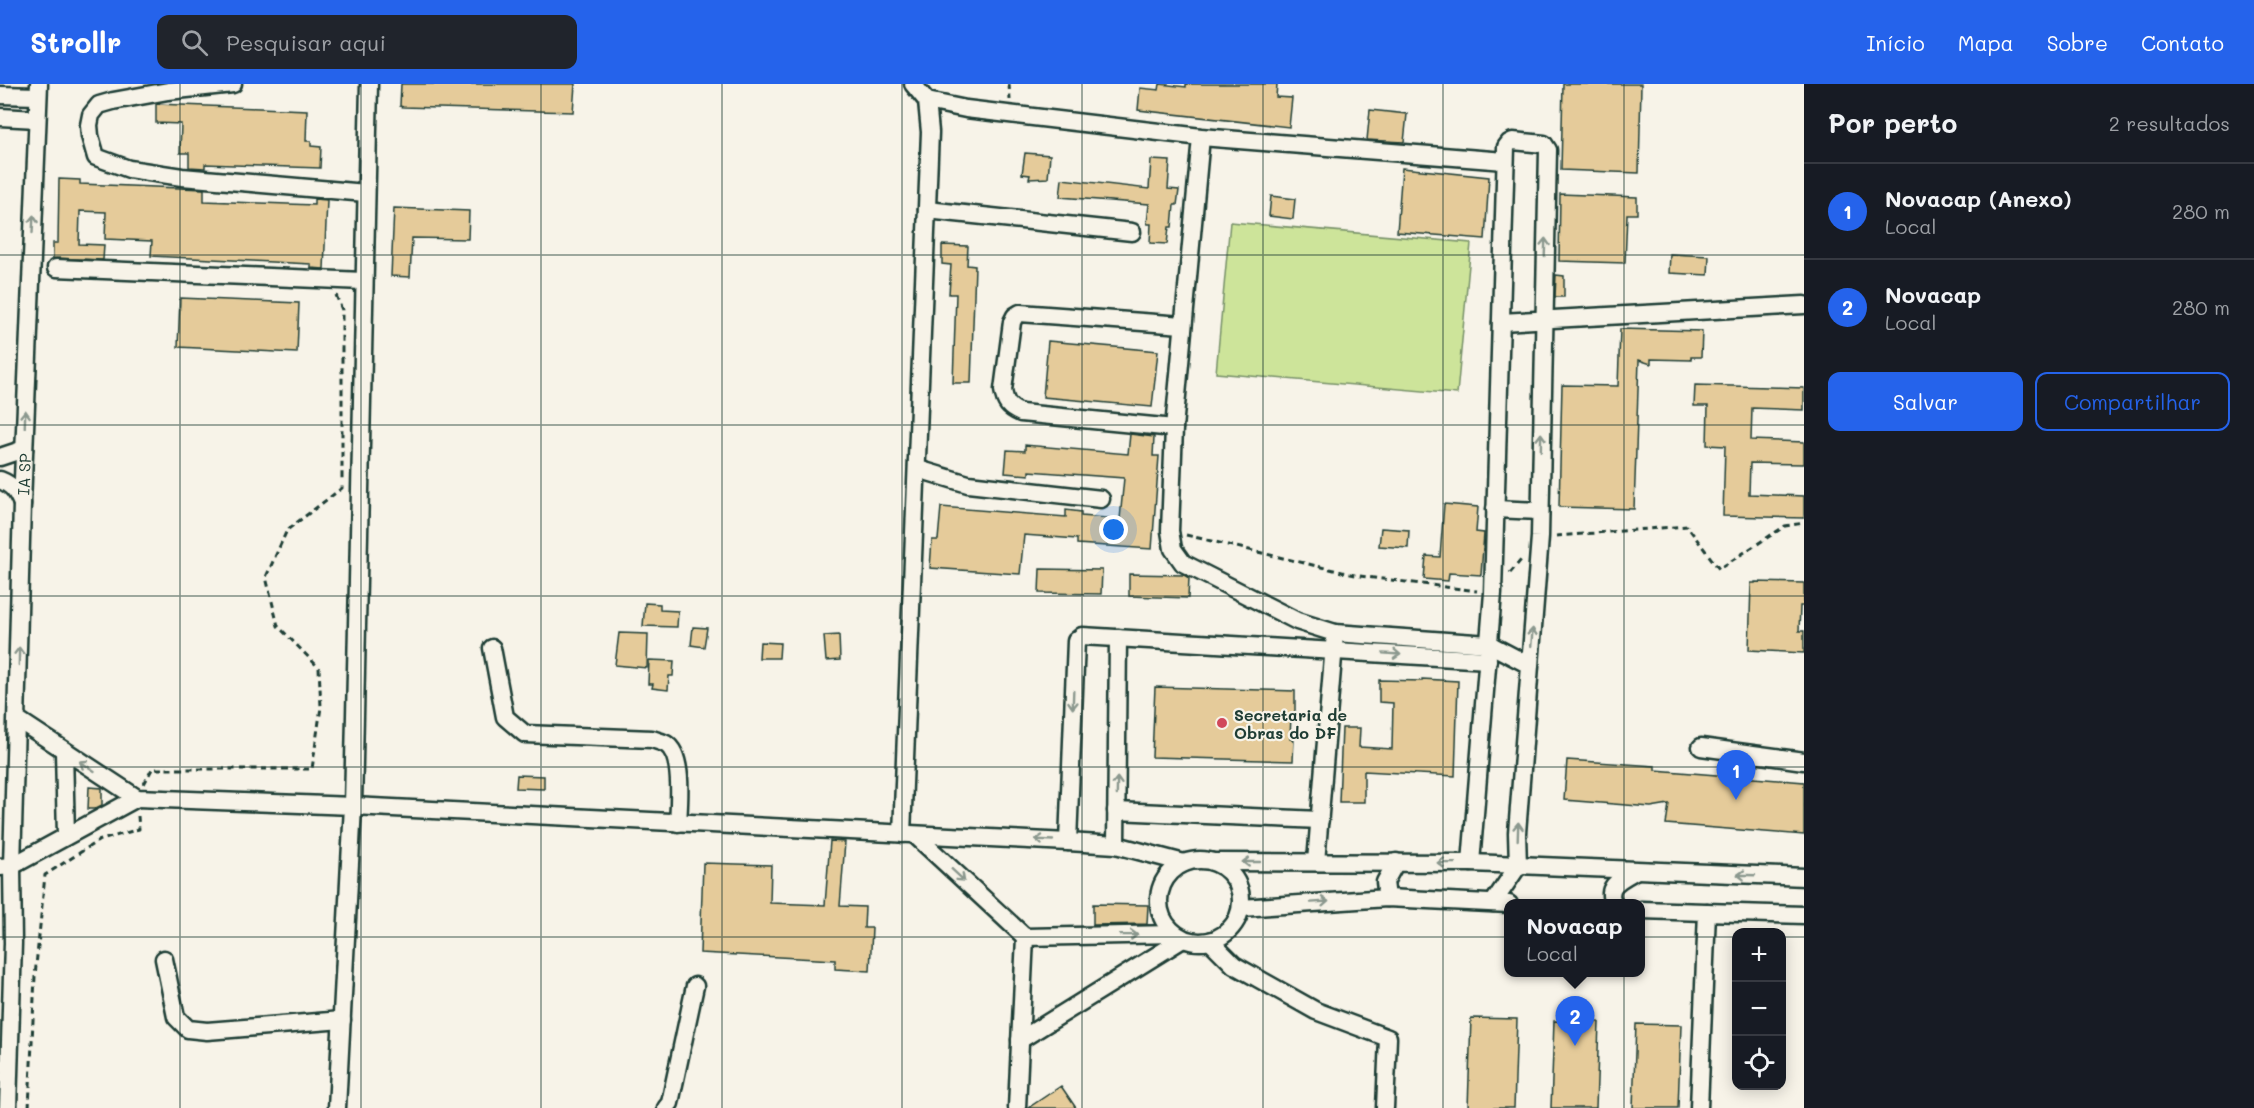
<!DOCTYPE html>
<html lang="pt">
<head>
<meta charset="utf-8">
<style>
  body { margin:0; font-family:Mali,sans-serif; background:#20242c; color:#f1f3f6 }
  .controls { position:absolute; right:18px; bottom:18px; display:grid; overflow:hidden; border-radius:12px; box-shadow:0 3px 15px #0003 }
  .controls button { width:54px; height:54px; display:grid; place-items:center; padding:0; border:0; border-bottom:2px solid #363941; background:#171b24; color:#f1f3f6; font:30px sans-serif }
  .you { position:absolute; left:1114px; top:446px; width:21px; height:21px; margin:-15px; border:4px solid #fff; border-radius:50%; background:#1a73e8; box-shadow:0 0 0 9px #1a73e833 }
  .badge { display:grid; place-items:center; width:39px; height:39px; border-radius:50%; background:#2563eb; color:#fff; font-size:20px; font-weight:700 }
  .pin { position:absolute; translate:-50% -50px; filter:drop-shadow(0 2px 3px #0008) }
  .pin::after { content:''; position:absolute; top:32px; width:21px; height:18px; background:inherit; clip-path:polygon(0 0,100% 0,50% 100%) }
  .popup { position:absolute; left:1504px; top:815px; width:141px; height:78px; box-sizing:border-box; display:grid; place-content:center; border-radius:12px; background:#171b24; filter:drop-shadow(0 2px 4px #0005); font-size:20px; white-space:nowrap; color:#9ea1a6 }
  .popup b { font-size:22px; color:#f1f3f6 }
  .popup::after { content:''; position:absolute; left:50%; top:100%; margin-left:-12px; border:12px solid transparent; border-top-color:#171b24 }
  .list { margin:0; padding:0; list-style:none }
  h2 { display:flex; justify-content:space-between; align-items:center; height:78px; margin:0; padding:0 24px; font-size:26px }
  h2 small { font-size:20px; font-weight:400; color:#9ea1a6 }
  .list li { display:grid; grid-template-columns:39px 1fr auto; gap:18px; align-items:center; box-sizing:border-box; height:96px; padding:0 24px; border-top:2px solid #363941 }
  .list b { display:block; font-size:22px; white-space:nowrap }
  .list p { margin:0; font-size:20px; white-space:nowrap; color:#9ea1a6 }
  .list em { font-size:20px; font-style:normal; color:#9ea1a6 }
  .actions { display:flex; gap:12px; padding:18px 24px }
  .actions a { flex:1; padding:14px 0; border:2px solid #2563eb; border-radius:12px; text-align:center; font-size:21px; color:#2563eb }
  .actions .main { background:#2563eb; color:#fff }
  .icon { flex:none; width:33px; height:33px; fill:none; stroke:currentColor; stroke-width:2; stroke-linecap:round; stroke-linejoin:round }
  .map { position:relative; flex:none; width:1804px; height:1024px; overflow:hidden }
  header { display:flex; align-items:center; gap:36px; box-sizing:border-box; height:84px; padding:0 30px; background:#2563eb; color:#fff }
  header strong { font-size:28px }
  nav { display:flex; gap:33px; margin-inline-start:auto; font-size:21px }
  .search { width:420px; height:54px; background:#20242c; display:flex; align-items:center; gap:15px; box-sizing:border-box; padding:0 21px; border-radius:12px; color:#9ea1a6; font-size:22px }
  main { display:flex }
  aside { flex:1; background:#171b24 }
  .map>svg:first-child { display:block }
  .green { fill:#cde49a; stroke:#769067; stroke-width:1.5 }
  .building { fill:#e5cb9a; stroke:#1f3d34; stroke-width:1.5 }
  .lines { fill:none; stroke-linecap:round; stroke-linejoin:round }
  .minor-casing { stroke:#1f3d34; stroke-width:21 }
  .path { stroke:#1f3d34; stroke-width:3; stroke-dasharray:6 4.5; stroke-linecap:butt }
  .minor { stroke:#f7f3e8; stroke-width:16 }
  .oneway { stroke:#8b988e }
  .grid { fill:none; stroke:#1f3d34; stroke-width:1.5; stroke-opacity:0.55 }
  .poi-dot { fill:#d1495b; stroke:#f7f3e8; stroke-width:2 }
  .labels { text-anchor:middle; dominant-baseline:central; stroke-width:4.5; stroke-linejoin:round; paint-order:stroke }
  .street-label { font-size:16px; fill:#1f3d34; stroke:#f7f3e8 }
  .poi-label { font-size:16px; font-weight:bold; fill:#1f3d34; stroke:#f7f3e8; text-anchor:start }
</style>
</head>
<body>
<header>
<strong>Strollr</strong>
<div class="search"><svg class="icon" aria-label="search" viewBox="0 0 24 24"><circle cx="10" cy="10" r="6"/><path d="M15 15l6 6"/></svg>Pesquisar aqui</div>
<nav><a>Início</a><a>Mapa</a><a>Sobre</a><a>Contato</a></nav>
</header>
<main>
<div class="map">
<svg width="1804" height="1024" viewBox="0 0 1804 1024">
  <rect width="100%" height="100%" fill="#f7f3e8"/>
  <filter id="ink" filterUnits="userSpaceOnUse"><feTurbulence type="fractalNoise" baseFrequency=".0167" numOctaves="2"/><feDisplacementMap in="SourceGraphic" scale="12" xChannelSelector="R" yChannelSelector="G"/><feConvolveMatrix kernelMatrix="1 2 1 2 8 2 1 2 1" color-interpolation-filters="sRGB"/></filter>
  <g filter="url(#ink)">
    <path class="green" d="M1230,138L1471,159L1457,310L1216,289Z"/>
    <g class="building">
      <path d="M401,0H575L573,28L403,23L400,22Z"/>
      <path d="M1160,0L1186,3V0H1277L1276,13L1292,14L1289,43L1138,26L1140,4L1159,6Z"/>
      <path d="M1563,0H1641L1639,89L1561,86Z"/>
      <path d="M156,20L307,26L306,57H311V62L321,63L320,84L205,80V84L189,83V69H180L181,40L156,39Z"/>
      <path d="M1370,26L1407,30L1404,58L1367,56Z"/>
      <path d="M1025,69L1050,71L1048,94L1029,95L1030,91L1022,90Z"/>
      <path d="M1151,76L1170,77L1168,105L1179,106L1177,121H1174L1172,143H1169L1167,160L1150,159L1151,140H1147L1149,120L1060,113L1062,95L1149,105Z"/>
      <path d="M1402,84L1489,93L1485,155L1397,148Z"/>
      <path d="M59,95L80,96V100L204,105V117L314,121V115L327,116L324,185L311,184V180L151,172L152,157L105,155L106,128L80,127L79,160L104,161L103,176L53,174V159H58Z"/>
      <path d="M1560,110L1637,113V130H1627L1625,179L1559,177Z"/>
      <path d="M1271,112L1295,115L1293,135L1269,132Z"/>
      <path d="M394,124L469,127L468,155L412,154L410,193L391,192Z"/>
      <path d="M942,161L968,162L967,181L975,182L971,299H953L956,210H949L951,181L942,180Z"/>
      <path d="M1670,170L1709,172L1708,191L1669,189Z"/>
      <path d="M1556,191L1564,192V213H1555Z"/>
      <path d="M180,214L299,219L297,269L178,263Z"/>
      <path d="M1620,245L1702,247L1701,273H1691V276L1651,275V280L1639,276L1634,425L1559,423L1562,301L1618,302Z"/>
      <path d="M1048,257L1158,267L1152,323L1043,313Z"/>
      <path d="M1695,301L1804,304V326L1752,324L1751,356L1804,358V380L1750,379L1749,410L1804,412V434L1723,432L1725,362L1707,361L1708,322H1694Z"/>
      <path d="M1130,350L1154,353L1153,372H1159L1152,465L1077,460V455L1024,451L1020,490L930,484L932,456H938L941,423L1066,433V426L1081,428V432L1120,435L1124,394L1029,387V391L1005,389L1007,366L1025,367V361L1128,370Z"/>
      <path d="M1444,420L1478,423L1476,448L1484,449L1481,491L1449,489L1448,497L1424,495L1426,472L1440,473Z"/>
      <path d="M1381,444L1409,446L1408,464L1379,462Z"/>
      <path d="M1040,485L1102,486L1101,510L1039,509Z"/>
      <path d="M1129,490L1184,491L1189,494L1188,514L1129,512Z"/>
      <path d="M1755,498L1804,499V522H1800L1799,547H1804V569L1749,566L1751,499H1755Z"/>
      <path d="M645,519L660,520V526L678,527L677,543L643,542Z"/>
      <path d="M693,543L707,544L704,563L691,561Z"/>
      <path d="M619,549L648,550L647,584L615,581Z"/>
      <path d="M839,551L840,576L826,577L824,552Z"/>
      <path d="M760,558L780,559L779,574H759Z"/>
      <path d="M649,576L674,577L673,592H669L668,606L652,604L653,600H648Z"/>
      <path d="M1422,595L1458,597L1455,692L1364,687V718H1339L1342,644H1360L1359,663L1392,665L1393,619L1379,618V596L1422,597Z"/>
      <path d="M1155,603L1295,607V630H1291L1290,655H1294L1293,677L1152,673Z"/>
      <path d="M1567,676L1655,682V686L1804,698V751L1666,740L1669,720L1651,723L1564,716Z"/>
      <path d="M517,691L544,692V705L516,704Z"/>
      <path d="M89,703L102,704V721L94,725H88Z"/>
      <path d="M830,757L845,758L840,822L865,823L864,844H872L870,887L835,885V876L700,869L703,779L771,781L770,819L825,821Z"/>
      <path d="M1093,820L1148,821L1147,840L1093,841Z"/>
      <path d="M1471,934L1517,935L1514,1024H1468Z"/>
      <path d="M1554,937L1599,938L1596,1024H1551Z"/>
      <path d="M1636,940L1681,941L1678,1024H1633Z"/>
      <path d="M1061,1002L1076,1024H1028Z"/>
    </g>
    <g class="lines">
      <defs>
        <g id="minor">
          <path d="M233,0L168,7L113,17L99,21L91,31L89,41L90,52L96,73L129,85L182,93L366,109"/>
          <path d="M0,11L38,12"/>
          <path d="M927,17L966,25L1201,53L1505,77"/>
          <path d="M0,33L37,35"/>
          <path d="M1201,53L1174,344L1170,447L1173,465L1183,479L1297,537L1335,549L1316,778"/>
          <path d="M927,126L1132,148"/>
          <path d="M56,184L363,197"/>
          <path d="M1501,238L1804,221"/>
          <path d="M1174,344L1021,329C1009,324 1005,319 1003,306L1012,238L1015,232L1020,229L1183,241"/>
          <path d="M0,373L24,365"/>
          <path d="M918,385L968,400L1101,415"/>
          <path d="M0,396C13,401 17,408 22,420"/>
          <path d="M1495,425L1540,427"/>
          <path d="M1335,549L1489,560L1529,581"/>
          <path d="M492,564L505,633L525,650L652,655C657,657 663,658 666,660C684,671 679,720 678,739"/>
          <path d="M17,635L137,714L353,722L1068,758L1116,761L1184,779"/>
          <path d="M1701,663L1804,677"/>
          <path d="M64,667L66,752"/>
          <path d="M1116,727L1320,736"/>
          <path d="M902,750L930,48L927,17L913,0"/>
          <path d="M915,751L1025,853L1175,850"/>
          <path d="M1068,758L1076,557L1082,552L1488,576"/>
          <path d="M1116,761L1118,554"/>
          <circle cx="1200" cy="817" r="41"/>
          <path d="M1214,778L1471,779L1804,793"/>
          <path d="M1471,779L1493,509L1506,63L1509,59L1513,57L1544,60L1548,66L1540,453L1517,749L1518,782L1493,819"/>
          <path d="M0,783L12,782L137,714"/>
          <path d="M1387,814L1385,798L1396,778"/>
          <path d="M1614,820C1604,802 1621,795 1635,787"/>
          <path d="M1241,824L1387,814L1509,820"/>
          <path d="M1641,826L1804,831"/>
          <path d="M1210,857L1234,881L1316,927L1388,954L1385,1024"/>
          <path d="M164,875L176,933L188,945L207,947L342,936"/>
          <path d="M1020,956L1183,855"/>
          <path id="s1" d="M8,1024L13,859L12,782L22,420L39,0"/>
          <path d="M337,1024L353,722L369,0"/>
          <path d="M666,1024L670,1019L695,902"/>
          <path d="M1017,1024L1025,853"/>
          <path d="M1699,1024L1707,828"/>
        </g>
      </defs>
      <use href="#minor" class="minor-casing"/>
      <g class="path">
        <path d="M1009,0L1010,16"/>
        <path d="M336,211L342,226V395"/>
        <path d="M1186,451L1359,492L1477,507"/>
        <path d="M1556,452L1687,442L1719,485L1785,442L1804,439"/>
        <path d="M1510,489L1521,476"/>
        <path d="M144,700L152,685H312L321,623L319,584L278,542L266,493L287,446L342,404V401"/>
        <path d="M29,1024L35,892L45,791L98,757L139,745L138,732"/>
      </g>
      <use href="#minor" class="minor"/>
    </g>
    <defs><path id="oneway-shaft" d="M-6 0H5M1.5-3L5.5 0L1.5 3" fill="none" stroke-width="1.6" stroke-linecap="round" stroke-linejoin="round" transform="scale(1.5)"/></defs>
    <g class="oneway">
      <use href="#oneway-shaft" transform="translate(33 140) rotate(-87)"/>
      <use href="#oneway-shaft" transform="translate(1545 163) rotate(-88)"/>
      <use href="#oneway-shaft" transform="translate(25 335) rotate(-88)"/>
      <use href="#oneway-shaft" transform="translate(1541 358) rotate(-89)"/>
      <use href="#oneway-shaft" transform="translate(1532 553) rotate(-85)"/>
      <use href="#oneway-shaft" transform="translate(1392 570) rotate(4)"/>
      <use href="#oneway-shaft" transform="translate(19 572) rotate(-89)"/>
      <use href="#oneway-shaft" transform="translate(1073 616) rotate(92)"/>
      <use href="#oneway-shaft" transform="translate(87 682) rotate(-147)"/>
      <use href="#oneway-shaft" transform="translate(1117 702) rotate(-89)"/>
      <use href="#oneway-shaft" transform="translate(1518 747) rotate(-88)"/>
      <use href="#oneway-shaft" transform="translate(1044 756) rotate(-177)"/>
      <use href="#oneway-shaft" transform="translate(1251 778) rotate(-180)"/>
      <use href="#oneway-shaft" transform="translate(1446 779) rotate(-179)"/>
      <use href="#oneway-shaft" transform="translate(958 791) rotate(43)"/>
      <use href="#oneway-shaft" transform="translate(1746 791) rotate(-178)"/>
      <use href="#oneway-shaft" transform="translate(1320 818) rotate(-4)"/>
      <use href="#oneway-shaft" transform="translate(1129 851) rotate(-1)"/>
    </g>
  </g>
  <path class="grid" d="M180,0V1024M361,0V1024M541,0V1024M722,0V1024M902,0V1024M1082,0V1024M1263,0V1024M1443,0V1024M1624,0V1024M0,171H1804M0,341H1804M0,512H1804M0,683H1804M0,853H1736M1782,853H1804"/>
  <circle class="poi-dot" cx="1222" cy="639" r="6"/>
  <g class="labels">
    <g class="street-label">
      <text stroke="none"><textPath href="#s1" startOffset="634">IA SP</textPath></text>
    </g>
    <g class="poi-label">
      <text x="1234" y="630">Secretaria de<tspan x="1234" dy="18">Obras do DF</tspan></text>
    </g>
  </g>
</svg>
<div class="controls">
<button>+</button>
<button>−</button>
<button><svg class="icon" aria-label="locate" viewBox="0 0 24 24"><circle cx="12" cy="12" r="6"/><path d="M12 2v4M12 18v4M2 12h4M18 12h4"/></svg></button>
</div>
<div class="you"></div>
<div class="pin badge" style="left:1736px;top:716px">1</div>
<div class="pin badge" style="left:1575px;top:962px">2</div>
<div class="popup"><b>Novacap</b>Local</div>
</div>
<aside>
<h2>Por perto<small>2 resultados</small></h2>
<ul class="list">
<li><span class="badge">1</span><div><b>Novacap (Anexo)</b><p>Local</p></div><em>280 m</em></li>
<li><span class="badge">2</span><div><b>Novacap</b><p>Local</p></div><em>280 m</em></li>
</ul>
<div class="actions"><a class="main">Salvar</a><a>Compartilhar</a></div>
</aside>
</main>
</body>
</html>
